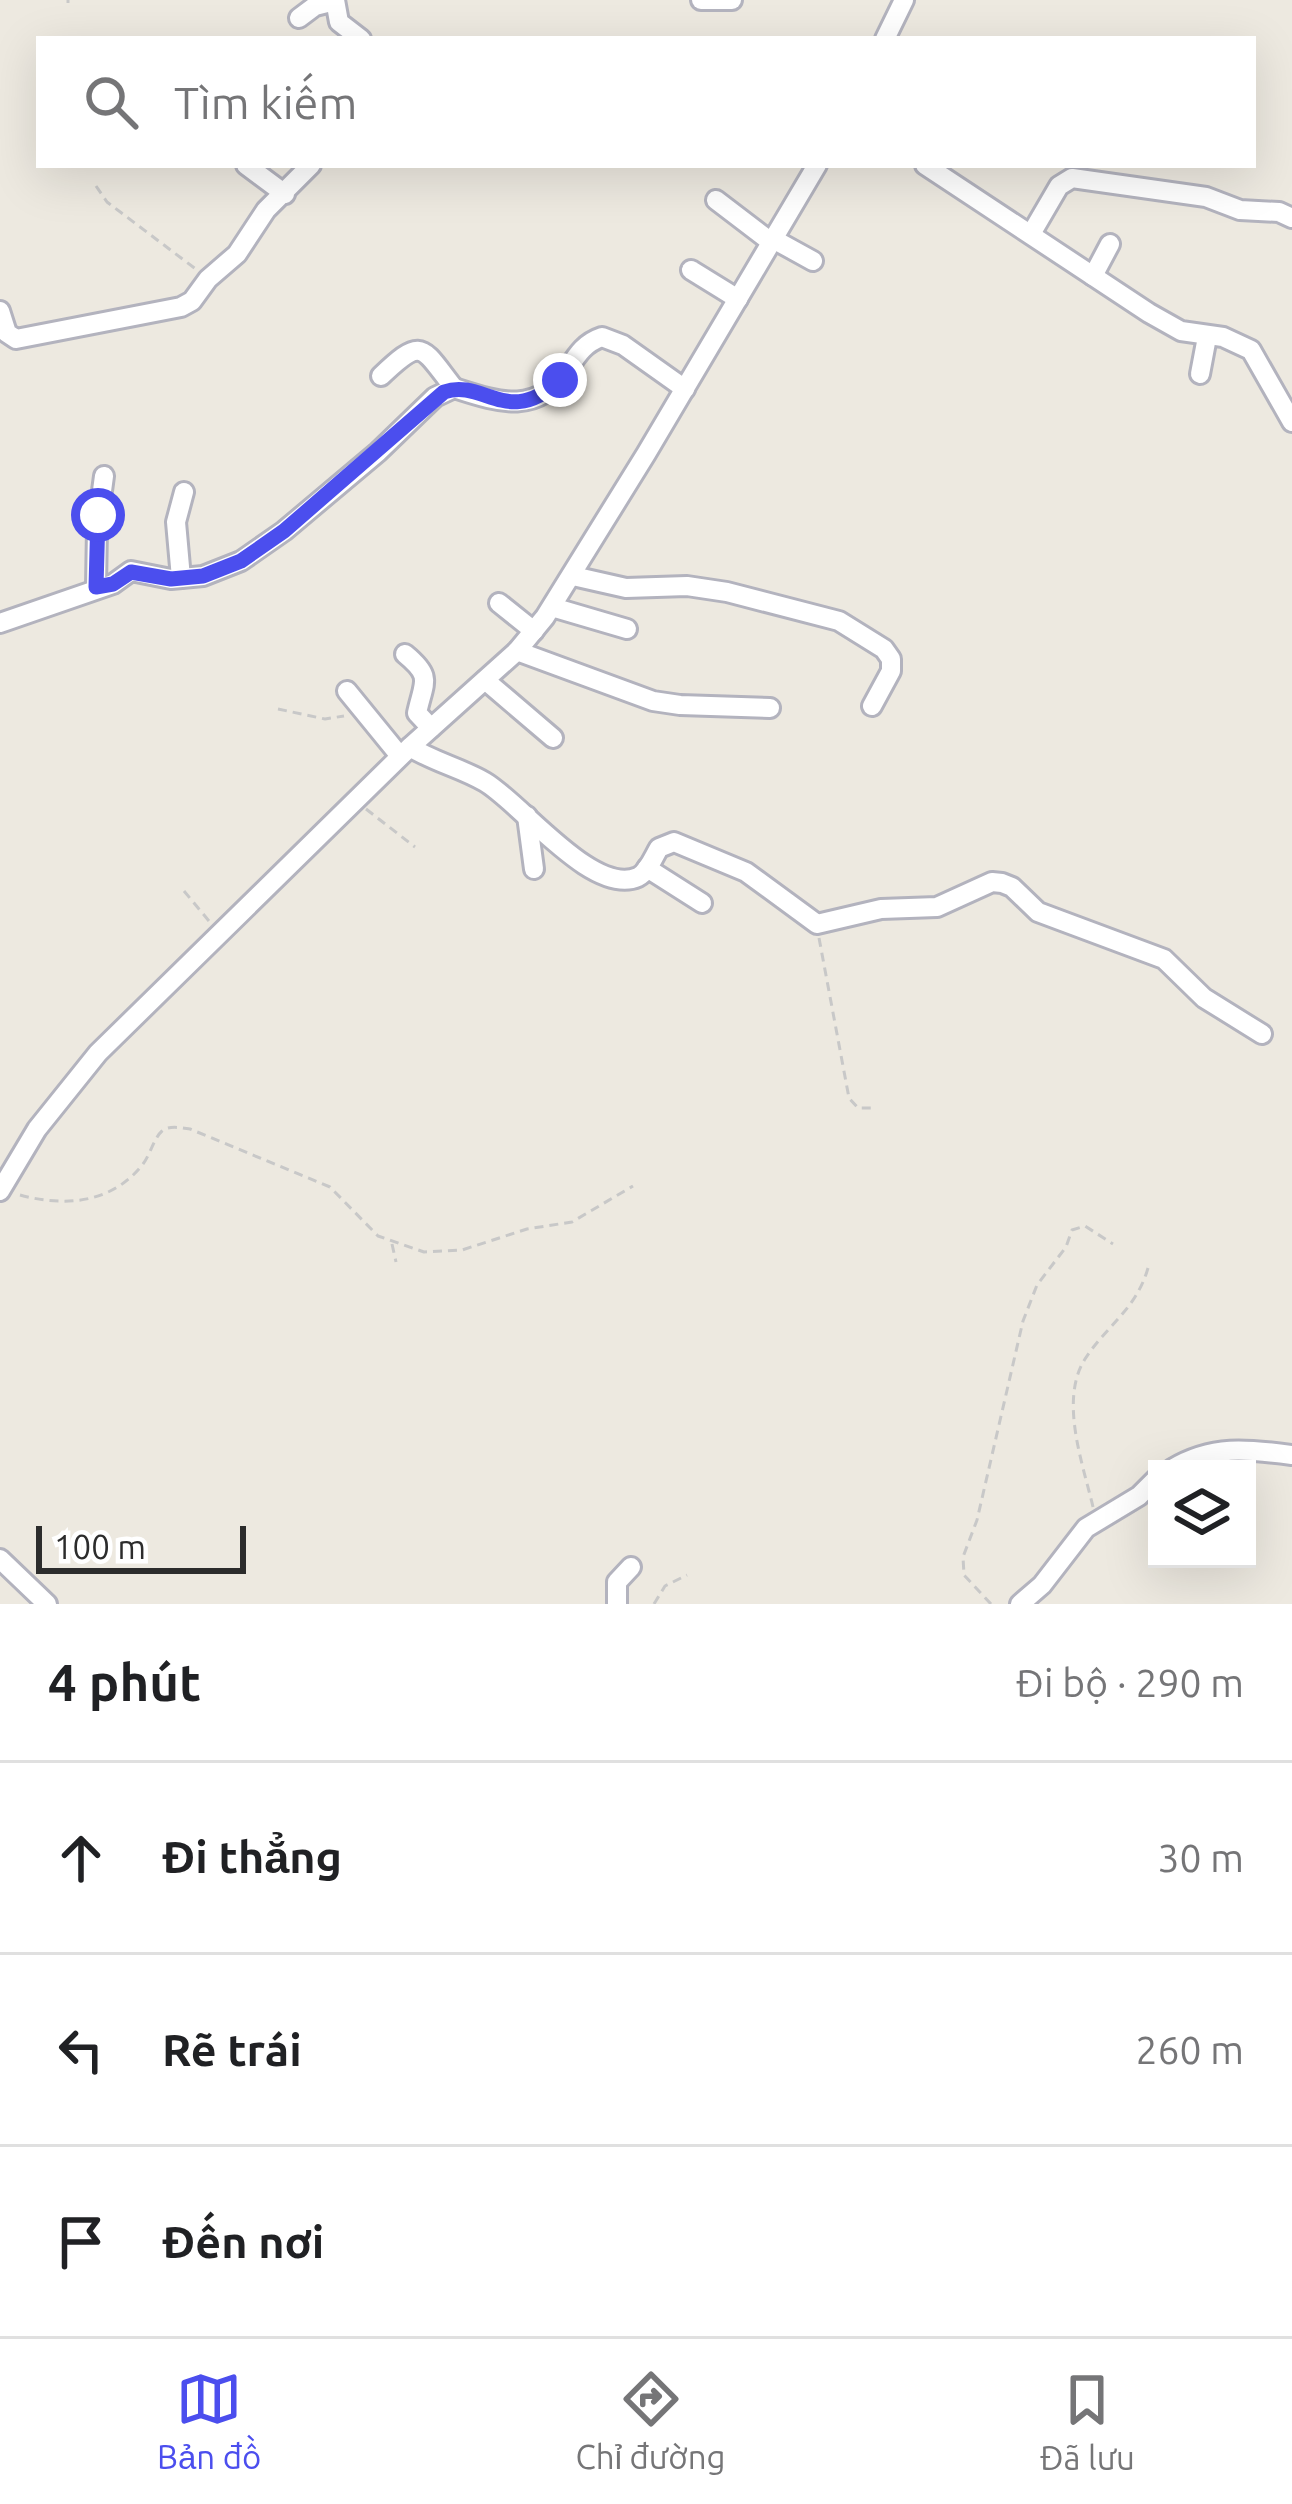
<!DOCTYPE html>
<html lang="vi">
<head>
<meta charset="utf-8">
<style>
  body { margin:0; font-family:Ubuntu,sans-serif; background:#f6f6f6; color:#202124 }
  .controls { position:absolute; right:36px; bottom:36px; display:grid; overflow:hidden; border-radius:0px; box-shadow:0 12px 48px #0002 }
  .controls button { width:108px; height:108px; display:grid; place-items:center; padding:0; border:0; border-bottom:3px solid #e0e0e0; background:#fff; color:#202124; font:60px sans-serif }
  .scale { position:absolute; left:36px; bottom:30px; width:210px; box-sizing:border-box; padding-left:12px; border:6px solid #2c2c2c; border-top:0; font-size:33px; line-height:42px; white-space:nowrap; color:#2c2c2c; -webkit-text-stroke:9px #fff; paint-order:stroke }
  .stop { position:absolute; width:36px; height:36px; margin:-27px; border:9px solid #4b4eee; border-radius:50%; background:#fff }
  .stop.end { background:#4b4eee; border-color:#fff; box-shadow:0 3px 12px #0008 }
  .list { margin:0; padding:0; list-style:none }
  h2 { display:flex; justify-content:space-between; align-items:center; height:156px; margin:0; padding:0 48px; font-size:51px }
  h2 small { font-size:39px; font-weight:400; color:#757577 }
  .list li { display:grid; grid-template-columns:78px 1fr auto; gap:36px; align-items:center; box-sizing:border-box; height:192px; padding:0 48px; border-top:3px solid #e0e0e0 }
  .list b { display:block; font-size:45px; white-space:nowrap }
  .list em { font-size:39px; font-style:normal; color:#757577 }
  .icon { flex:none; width:66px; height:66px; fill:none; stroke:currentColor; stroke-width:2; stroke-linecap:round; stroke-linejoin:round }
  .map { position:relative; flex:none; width:1292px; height:1604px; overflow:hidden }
  .search { position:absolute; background:#fff; box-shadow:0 12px 48px #0002; left:36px; right:36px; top:36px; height:132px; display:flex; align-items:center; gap:30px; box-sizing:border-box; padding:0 42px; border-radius:0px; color:#757577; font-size:45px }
  .sheet { height:732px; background:#fff }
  nav { display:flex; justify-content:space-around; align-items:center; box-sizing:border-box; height:168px; border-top:3px solid #e0e0e0; background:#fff; font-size:33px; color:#757577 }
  nav a { display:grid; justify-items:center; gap:6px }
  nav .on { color:#4b4eee }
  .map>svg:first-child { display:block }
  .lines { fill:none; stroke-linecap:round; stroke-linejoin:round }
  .minor-casing { stroke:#b3b3be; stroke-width:24 }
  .path { stroke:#c8c8c8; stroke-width:3; stroke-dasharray:9 6; stroke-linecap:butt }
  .minor { stroke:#fff; stroke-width:18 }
  .route { stroke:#4b4eee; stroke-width:15 }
</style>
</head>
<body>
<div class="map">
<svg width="1292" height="1604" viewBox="0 0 1292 1604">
  <rect width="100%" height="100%" fill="#ede9e0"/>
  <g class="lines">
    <defs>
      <g id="minor">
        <path d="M335,0L339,22L361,39"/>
        <path d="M701,0H732"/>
        <path d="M299,18L315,6L335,1"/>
        <path d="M885,39L904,0"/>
        <path d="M246,165L285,194"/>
        <path d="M925,165L1149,313L1181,331L1223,337L1251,350L1292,422"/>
        <path d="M716,200L771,242"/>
        <path d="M1031,234L1059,186L1072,178L1206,197L1240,210L1279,212L1292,218"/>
        <path d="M773,239L813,261"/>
        <path d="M691,270L738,299"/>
        <path d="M1093,276L1110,244"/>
        <path d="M0,311L7,333L16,339L181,307L192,301L208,279L237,254L266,210L311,165"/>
        <path d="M1200,374L1207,337"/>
        <path d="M381,376C423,336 421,346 454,388"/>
        <path d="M573,576L626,588L687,586L727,592L839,621L884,649L891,659V671L872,706"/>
        <path d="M181,578L176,522L184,492"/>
        <path d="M96,587L97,528L104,476"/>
        <path d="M499,603L534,631"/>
        <path d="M552,607L627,629"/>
        <path d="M0,623L113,584L131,571L171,579L203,576L241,561L284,531L378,452L435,397L454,388C498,402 537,416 567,370C577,355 584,343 602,337L623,345L685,389"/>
        <path d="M517,651L653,701L680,705L770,708"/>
        <path d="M405,654C433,677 424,681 417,713L431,728"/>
        <path d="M485,680L553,738"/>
        <path d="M347,691L400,756"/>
        <path d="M410,747C434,762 461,768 485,782C521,803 593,897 638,877C648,872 653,858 659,848L674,842L746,872L817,924L881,909L937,907L992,882L1002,883L1012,887L1038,912L1164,959L1204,998L1262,1034"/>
        <path d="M527,816L534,869"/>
        <path d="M647,868L702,903"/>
        <path d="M0,1191L37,1129L98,1053L410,747L517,651L545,617L646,454L817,165"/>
        <path d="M1172,1469C1212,1445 1247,1449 1292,1455"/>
        <path d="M0,1559L47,1604"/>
        <path d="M617,1604V1582L631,1567"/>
        <path d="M1020,1604L1042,1585L1086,1528L1139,1496L1157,1478"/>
      </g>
    </defs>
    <use href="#minor" class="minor-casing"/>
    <g class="path">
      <path d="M68,0V3"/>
      <path d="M96,186L107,202L197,270"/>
      <path d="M278,709L325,719L344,716"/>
      <path d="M366,809L415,847"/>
      <path d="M184,891L209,921"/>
      <path d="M819,938L849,1098L858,1108H873"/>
      <path d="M20,1195C64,1207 112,1204 143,1164C150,1155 154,1138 162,1131C169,1125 182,1128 190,1129L330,1187L378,1236L424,1252L462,1250L527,1229L572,1222L633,1186"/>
      <path d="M392,1244L396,1262"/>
      <path d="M1093,1507C1083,1464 1059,1400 1085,1359C1106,1326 1136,1310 1148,1268"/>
      <path d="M654,1604L665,1586L687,1575"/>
      <path d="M991,1604L964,1575L963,1557L977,1520L1023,1321L1037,1285L1066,1247L1072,1230L1085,1226L1113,1244"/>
    </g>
    <use href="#minor" class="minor"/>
  </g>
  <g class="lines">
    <path class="route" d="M98,515L96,587L113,584L131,572L171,579L203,576L241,561L284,531L444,392C484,378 508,429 560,380"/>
  </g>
</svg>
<div class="controls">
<button><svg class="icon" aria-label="layers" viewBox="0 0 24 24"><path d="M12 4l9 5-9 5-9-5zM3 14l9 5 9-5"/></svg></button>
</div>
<div class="scale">100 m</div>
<div class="stop" style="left:98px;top:515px"></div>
<div class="stop end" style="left:560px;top:380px"></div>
<div class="search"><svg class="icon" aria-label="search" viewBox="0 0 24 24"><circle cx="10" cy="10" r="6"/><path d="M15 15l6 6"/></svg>Tìm kiếm</div>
</div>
<section class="sheet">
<h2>4 phút<small>Đi bộ · 290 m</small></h2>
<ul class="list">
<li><svg class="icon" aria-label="ahead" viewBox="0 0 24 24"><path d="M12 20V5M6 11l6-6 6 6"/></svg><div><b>Đi thẳng</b></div><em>30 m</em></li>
<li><svg class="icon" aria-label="left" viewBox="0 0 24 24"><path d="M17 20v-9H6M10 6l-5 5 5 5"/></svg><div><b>Rẽ trái</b></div><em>260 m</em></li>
<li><svg class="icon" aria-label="arrive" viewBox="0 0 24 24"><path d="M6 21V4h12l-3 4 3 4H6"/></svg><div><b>Đến nơi</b></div></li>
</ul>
</section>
<nav>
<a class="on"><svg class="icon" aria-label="map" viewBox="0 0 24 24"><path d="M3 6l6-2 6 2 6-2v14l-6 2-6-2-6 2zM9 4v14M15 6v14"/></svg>Bản đồ</a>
<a><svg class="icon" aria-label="directions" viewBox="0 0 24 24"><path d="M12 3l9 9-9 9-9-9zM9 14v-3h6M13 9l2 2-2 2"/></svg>Chỉ đường</a>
<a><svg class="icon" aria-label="saved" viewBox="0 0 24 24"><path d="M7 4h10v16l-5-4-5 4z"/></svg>Đã lưu</a>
</nav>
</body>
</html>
